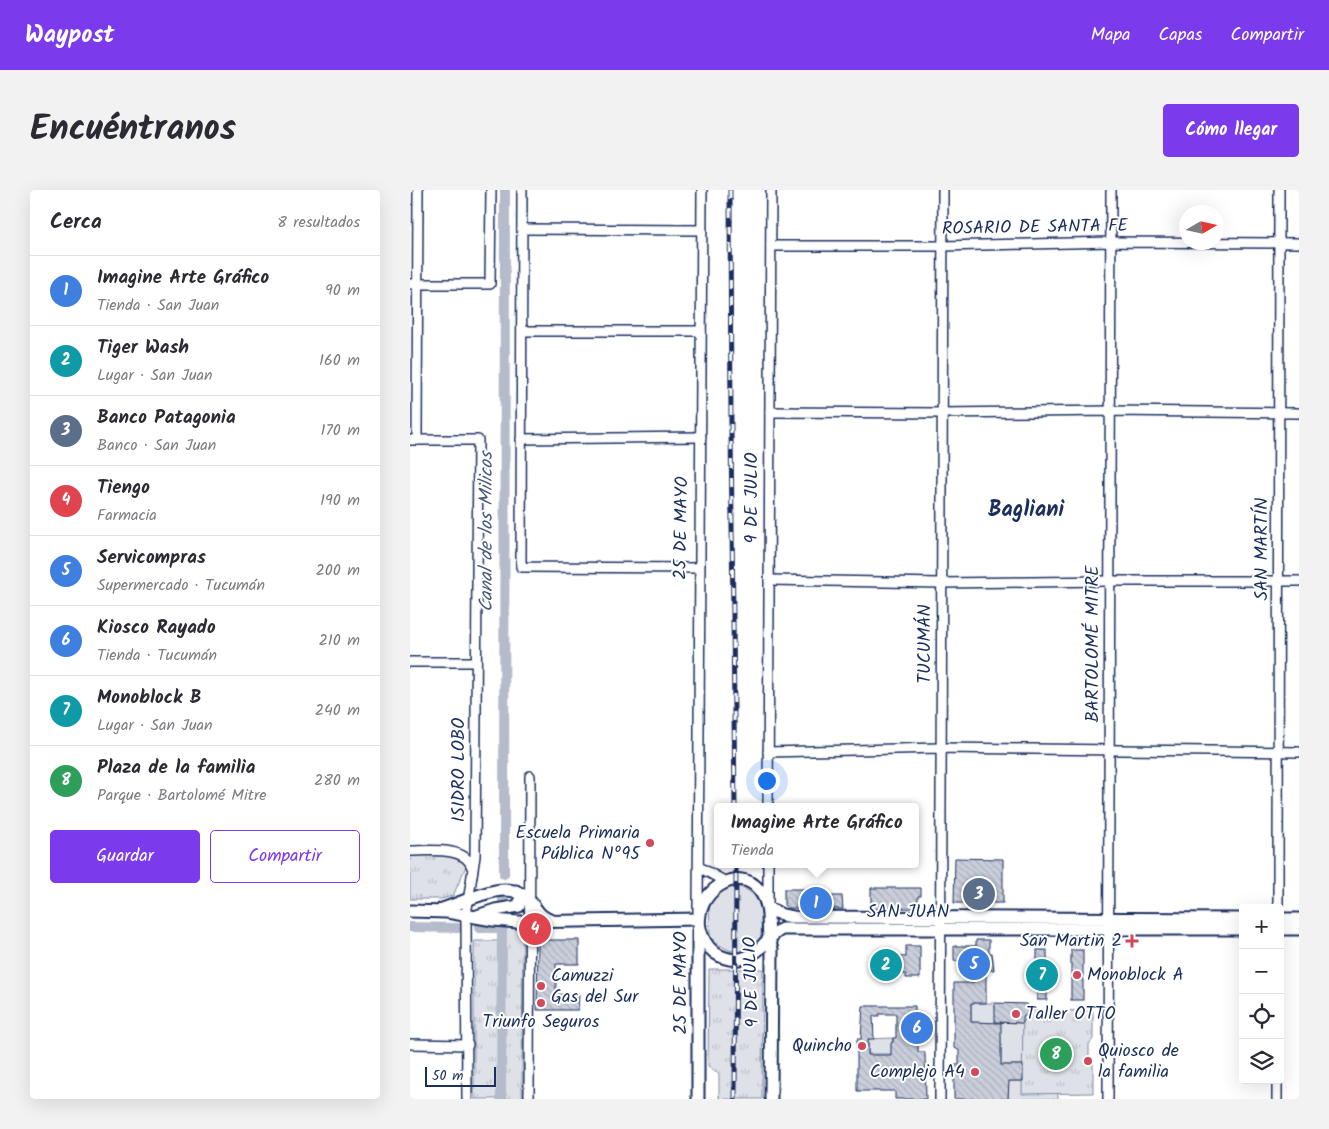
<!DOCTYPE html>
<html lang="es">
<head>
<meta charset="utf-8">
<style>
  body { margin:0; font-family:Kalam,sans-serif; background:#f2f2f3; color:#2b2b33 }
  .controls { position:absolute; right:15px; bottom:15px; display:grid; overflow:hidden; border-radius:5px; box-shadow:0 5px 20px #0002 }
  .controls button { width:45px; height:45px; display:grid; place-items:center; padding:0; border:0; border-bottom:1px solid #e1e1e2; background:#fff; color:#2b2b33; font:25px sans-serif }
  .compass { position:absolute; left:769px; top:15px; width:45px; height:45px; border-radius:50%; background:#fff; box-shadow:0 5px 20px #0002; rotate:81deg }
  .scale { position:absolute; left:15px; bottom:12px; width:71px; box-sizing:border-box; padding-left:5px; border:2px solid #1b2f5e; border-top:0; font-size:14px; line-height:18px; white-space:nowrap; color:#1b2f5e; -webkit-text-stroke:4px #fff; paint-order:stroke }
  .you { position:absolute; left:356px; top:590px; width:18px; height:18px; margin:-12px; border:4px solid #fff; border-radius:50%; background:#1a73e8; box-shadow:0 0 0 8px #1a73e833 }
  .badge { display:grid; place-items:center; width:32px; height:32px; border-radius:50%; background:#7c3aed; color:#fff; font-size:16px; font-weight:700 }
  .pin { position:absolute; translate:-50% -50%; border:2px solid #fff; box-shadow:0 1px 5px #0006 }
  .popup { position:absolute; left:304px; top:613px; width:205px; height:65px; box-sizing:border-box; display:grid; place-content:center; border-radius:5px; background:#fff; filter:drop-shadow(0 1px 4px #0005); font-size:16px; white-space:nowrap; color:#7c7c81 }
  .popup b { font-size:19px; color:#2b2b33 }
  .popup::after { content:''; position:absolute; left:50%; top:100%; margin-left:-10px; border:10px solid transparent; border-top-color:#fff }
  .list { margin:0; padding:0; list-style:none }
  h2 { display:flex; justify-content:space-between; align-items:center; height:65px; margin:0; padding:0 20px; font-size:21px }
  h2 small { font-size:16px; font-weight:400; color:#7c7c81 }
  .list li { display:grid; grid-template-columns:32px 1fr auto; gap:15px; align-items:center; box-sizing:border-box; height:70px; padding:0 20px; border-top:1px solid #e1e1e2 }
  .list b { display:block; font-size:19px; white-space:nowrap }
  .list p { margin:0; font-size:16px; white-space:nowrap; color:#7c7c81 }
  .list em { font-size:16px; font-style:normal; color:#7c7c81 }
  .actions { display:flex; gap:10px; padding:15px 20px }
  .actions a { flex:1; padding:11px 0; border:1px solid #7c3aed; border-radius:5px; text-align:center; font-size:18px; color:#7c3aed }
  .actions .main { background:#7c3aed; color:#fff }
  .icon { flex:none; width:28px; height:28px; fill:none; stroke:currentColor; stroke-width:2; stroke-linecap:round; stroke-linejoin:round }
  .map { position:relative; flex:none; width:889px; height:909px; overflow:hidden; border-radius:5px }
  header { display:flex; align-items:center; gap:30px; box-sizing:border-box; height:70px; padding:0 25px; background:#7c3aed; color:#fff }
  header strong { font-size:24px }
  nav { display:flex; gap:28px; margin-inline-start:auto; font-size:18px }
  .intro { display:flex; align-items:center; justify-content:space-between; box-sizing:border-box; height:120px; padding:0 30px }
  h1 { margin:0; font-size:35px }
  .button { padding:12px 22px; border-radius:5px; background:#7c3aed; color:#fff; font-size:18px; font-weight:700 }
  main { display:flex; gap:30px; padding:0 30px }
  aside { flex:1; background:#fff; border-radius:5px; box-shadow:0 5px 20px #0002 }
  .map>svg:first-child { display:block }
  .green { fill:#dee1e7; stroke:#7c88a2 }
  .park { fill:url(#park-tufts); stroke:#7c88a2 }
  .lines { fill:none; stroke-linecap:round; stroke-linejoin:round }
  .canal { stroke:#b5bbca; stroke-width:10 }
  .building { fill:url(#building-back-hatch); stroke:#1b2f5e; fill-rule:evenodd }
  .minor-casing { stroke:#1b2f5e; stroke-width:12 }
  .major-casing { stroke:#1b2f5e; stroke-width:15 }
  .minor { stroke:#fff; stroke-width:9 }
  .major { stroke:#fff; stroke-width:11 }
  .rail-casing { stroke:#1b2f5e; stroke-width:5 }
  .rail { stroke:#fff; stroke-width:3; stroke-dasharray:9; stroke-linecap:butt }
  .poi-dot { fill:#d1495b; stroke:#fff; stroke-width:2 }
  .labels { text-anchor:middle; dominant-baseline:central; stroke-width:4; stroke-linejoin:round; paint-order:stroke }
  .street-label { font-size:18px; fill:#1b2f5e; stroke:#fff }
  .poi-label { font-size:18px; fill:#1b2f5e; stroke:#fff; text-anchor:end }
  .water-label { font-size:19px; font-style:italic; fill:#49597e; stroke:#fff }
  .district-label { font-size:22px; font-weight:bold; fill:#1b2f5e; stroke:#fff }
</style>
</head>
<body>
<header>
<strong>Waypost</strong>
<nav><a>Mapa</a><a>Capas</a><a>Compartir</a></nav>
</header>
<div class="intro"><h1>Encuéntranos</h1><a class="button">Cómo llegar</a></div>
<main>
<aside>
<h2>Cerca<small>8 resultados</small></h2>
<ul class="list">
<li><span class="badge" style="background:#3f7fe0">1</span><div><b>Imagine Arte Gráfico</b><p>Tienda · San Juan</p></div><em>90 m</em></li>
<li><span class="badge" style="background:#0f9aa8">2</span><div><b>Tiger Wash</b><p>Lugar · San Juan</p></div><em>160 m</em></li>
<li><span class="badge" style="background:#5c6f8a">3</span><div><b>Banco Patagonia</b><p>Banco · San Juan</p></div><em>170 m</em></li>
<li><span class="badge" style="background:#e0444e">4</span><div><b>Tiengo</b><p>Farmacia</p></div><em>190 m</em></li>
<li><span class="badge" style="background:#3f7fe0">5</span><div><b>Servicompras</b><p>Supermercado · Tucumán</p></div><em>200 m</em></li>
<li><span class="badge" style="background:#3f7fe0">6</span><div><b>Kiosco Rayado</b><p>Tienda · Tucumán</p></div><em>210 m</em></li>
<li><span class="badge" style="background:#0f9aa8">7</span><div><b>Monoblock B</b><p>Lugar · San Juan</p></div><em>240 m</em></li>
<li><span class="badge" style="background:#2e9e5b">8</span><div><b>Plaza de la familia</b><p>Parque · Bartolomé Mitre</p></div><em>280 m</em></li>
</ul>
<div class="actions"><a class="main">Guardar</a><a>Compartir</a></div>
</aside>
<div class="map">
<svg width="889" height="909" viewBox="0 0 889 909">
  <defs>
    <pattern id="park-tufts" width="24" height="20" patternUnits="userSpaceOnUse" patternTransform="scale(1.25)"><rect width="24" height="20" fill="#dee1e7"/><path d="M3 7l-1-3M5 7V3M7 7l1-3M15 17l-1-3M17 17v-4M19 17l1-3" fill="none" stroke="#bec1c9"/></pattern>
    <pattern id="building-back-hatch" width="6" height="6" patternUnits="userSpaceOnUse" patternTransform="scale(1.25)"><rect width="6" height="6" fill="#caceda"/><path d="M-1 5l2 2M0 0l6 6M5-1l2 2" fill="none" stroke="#adb1be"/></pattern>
  </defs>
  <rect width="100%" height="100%" fill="#fff"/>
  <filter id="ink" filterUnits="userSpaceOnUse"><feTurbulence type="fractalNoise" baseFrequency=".02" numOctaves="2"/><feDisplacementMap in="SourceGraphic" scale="10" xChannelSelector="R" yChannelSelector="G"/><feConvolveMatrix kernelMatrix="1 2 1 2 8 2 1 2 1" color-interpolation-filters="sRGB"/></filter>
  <g filter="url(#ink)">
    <g class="green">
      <path d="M325,696C354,702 352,722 351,746C336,769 316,764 300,746L299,713C306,703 313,698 325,696Z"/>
      <path d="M561,813H585L586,832L613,833V875H591V846H582V833L561,832Z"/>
      <path d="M483,848L481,857L486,864H458V849Z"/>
      <path d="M586,891H613V903H648V909H598V903Z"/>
    </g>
    <g class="park">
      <path d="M0,665L51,666L57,674L43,706L31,709H0Z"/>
      <path d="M109,737L113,742L112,909H64V751H93L94,738Z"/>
      <path d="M299,779H353L352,909H309V884L298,876Z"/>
      <path d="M613,820L683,821V849L679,854V868L681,869V873H683V903L612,904Z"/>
    </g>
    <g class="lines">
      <g class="canal">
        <path d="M94,684L95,0"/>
        <path d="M93,711V705"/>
        <path d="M0,737L48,738"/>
        <path d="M69,738H92"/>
        <path d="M91,909L92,733"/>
      </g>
    </g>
    <g class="building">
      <path d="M545,668L593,669V713H544Z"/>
      <path d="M461,698H511V706H508V713H505V718L461,719Z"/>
      <path d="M374,699H398V706H432L433,719L377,718L374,715Z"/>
      <path d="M128,750H169V774H146V804L169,805L168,820H127Z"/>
      <path d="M566,750H579V763H582L584,780H576V813H561V832L591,833V875H613V891H599L598,909H544V875H549V860L544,858V793H563V771H544V756H566Z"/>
      <path d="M496,756H510V788H496V784H471V766L496,767Z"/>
      <rect x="627" y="760" width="10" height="50"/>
      <rect x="661" y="760" width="12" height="50"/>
      <path d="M585,813L617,814V826H613V833L585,832Z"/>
      <path d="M453,816H505V829H517V842H508V862H515L516,909H485V901H447V849H451ZM469,824H486V848H483V852L481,853V865H458V849H464L463,826H469Z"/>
    </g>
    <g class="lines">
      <defs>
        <g id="minor">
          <path d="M112,0L111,377L289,378"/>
          <path d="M112,39L292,40"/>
          <path d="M361,56H532L701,52L889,53"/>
          <path d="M0,94H80L81,0"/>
          <path d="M112,141H291"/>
          <path d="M360,222L532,223L700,221L889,223"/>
          <path d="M111,249L291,247"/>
          <path d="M0,250H68L65,666L56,725L57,909"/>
          <path d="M7,250L8,0"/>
          <path d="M359,390L531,393L699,391H889"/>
          <path d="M0,472H66"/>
          <path d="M358,562L530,558L889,562"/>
          <path d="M358,617L361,0"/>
          <path d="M0,661C19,661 55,656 62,677"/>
          <path d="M358,674V715"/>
          <path d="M289,677L316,692"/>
          <path d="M868,718L869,0"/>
          <path d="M288,722L292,0"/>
          <path d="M0,854L58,855"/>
          <path d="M867,890V909"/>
          <path d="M119,909L120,586"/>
          <path d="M530,909L533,0"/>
          <path d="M698,909L701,0"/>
        </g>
        <g id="major">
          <path d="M358,718L372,725L383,727L833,729"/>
          <path d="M32,719C54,713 93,689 114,706C127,715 125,726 143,731"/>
          <path d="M0,721L37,722L83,730L108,732L288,729"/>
          <path d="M67,726L85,720L109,716L111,707L106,701"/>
          <path d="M870,729H889"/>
          <path d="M870,739H889"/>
          <path d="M288,740V909"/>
          <path d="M361,909L362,759C354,739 364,720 350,701C329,672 283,703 290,738C292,748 296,756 305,763C314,769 324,771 334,768C351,763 357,746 372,739H833"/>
        </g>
      </defs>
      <use href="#minor" class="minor-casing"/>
      <use href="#major" class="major-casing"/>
      <use href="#minor" class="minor"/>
      <use href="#major" class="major"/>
      <defs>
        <g id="rail">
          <path d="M320,0L321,239L325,617"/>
          <path d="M325,909L326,674"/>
        </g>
      </defs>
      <use href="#rail" class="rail-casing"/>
      <use href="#rail" class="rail"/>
    </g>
  </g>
  <g class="poi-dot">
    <circle cx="240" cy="653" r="5"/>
    <path d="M719.5 743.5h5v5h5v5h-5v5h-5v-5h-5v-5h5z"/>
    <circle cx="667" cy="785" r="5"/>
    <circle cx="131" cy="796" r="5"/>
    <circle cx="131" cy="813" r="5"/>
    <circle cx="606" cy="824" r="5"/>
    <circle cx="452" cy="856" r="5"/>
    <circle cx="678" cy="871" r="5"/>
    <circle cx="565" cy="882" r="5"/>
  </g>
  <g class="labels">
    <g class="street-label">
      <text transform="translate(625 38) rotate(-1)">ROSARIO DE SANTA FE</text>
      <text transform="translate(342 308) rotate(-90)">9 DE JULIO</text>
      <text transform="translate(272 338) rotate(-89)">25 DE MAYO</text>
      <text transform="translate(852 359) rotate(-90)">SAN MARTÍN</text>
      <text transform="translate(515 454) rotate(-90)">TUCUMÁN</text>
      <text transform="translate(683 454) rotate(-90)">BARTOLOMÉ MITRE</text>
      <text transform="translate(49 580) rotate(-90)">ISIDRO LOBO</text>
      <text x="498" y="722">SAN JUAN</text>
      <text transform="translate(342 792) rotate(-92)">9 DE JULIO</text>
      <text transform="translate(271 793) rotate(-90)">25 DE MAYO</text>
    </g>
    <g class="poi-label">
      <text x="230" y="643">Escuela Primaria<tspan x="230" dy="21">Pública Nº95</tspan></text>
      <text x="712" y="751">San Martin 2</text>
      <text x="677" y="785" text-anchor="start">Monoblock A</text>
      <text x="141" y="786" text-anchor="start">Camuzzi<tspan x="141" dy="21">Gas del Sur</tspan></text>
      <text x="616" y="824" text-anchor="start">Taller OTTO</text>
      <text x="131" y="832" text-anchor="middle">Triunfo Seguros</text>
      <text x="442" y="856">Quincho</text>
      <text x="688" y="861" text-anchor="start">Quiosco de<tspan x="688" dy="21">la familia</tspan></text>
      <text x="555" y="882">Complejo A4</text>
    </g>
    <g class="water-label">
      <text transform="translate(77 342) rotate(-90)">Canal de los Milicos</text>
    </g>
    <g class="district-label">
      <text x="616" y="320">Bagliani</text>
    </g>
  </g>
</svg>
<div class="controls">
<button>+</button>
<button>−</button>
<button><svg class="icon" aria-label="locate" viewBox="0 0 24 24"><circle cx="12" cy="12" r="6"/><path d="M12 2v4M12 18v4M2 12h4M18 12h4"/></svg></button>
<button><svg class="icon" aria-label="layers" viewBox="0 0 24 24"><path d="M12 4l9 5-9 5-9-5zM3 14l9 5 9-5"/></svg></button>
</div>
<svg class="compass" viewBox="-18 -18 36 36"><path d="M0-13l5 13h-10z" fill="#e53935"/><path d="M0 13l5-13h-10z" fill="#7c7c81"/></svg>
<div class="scale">50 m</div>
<div class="you"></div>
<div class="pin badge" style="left:406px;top:713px;background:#3f7fe0">1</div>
<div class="popup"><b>Imagine Arte Gráfico</b>Tienda</div>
<div class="pin badge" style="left:476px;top:775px;background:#0f9aa8">2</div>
<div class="pin badge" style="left:569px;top:704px;background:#5c6f8a">3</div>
<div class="pin badge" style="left:125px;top:739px;background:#e0444e">4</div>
<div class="pin badge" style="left:564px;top:774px;background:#3f7fe0">5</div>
<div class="pin badge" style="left:507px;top:838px;background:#3f7fe0">6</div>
<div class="pin badge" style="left:632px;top:785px;background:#0f9aa8">7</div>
<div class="pin badge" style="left:646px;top:864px;background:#2e9e5b">8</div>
</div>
</main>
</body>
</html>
